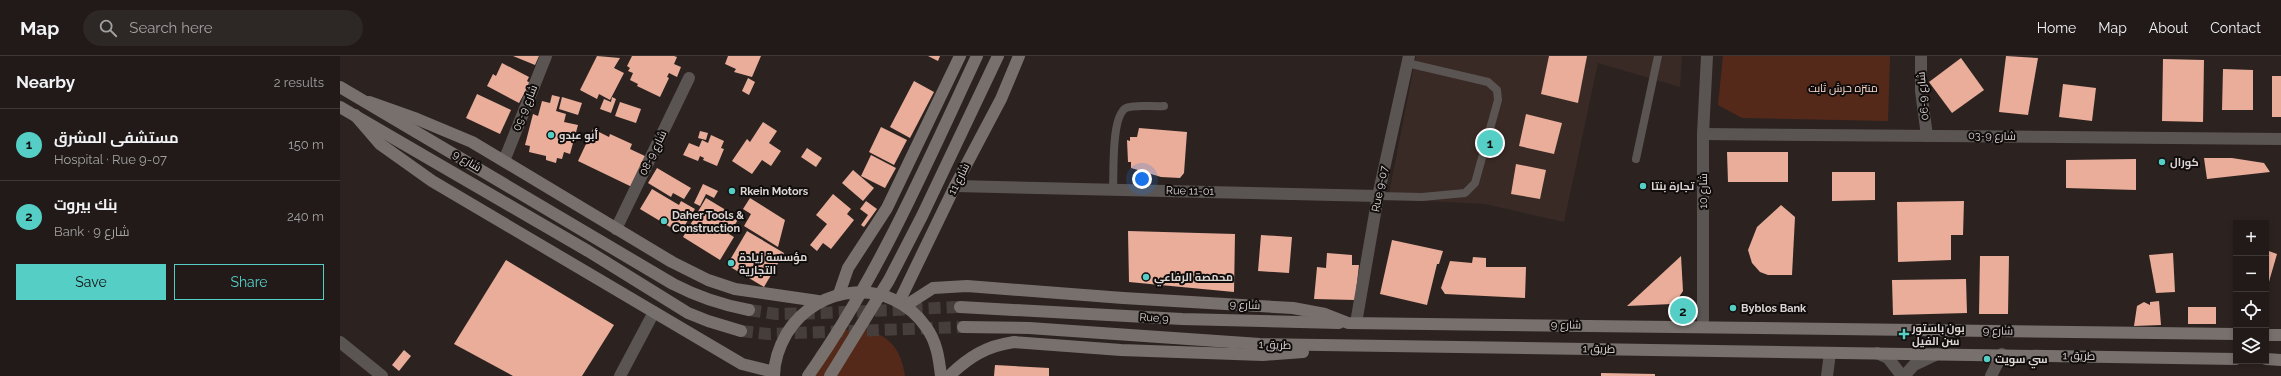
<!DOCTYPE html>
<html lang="en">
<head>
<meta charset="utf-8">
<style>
  body { margin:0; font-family:Raleway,Cairo,sans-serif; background:#2d2725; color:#f1f3f6 }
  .controls { position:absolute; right:12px; bottom:12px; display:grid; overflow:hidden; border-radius:0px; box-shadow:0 2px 6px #0003 }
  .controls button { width:36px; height:36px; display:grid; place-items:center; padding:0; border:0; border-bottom:1px solid #3e3837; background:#211a18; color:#f1f3f6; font:20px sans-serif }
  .you { position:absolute; left:802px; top:123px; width:14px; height:14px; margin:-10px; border:3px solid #fff; border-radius:50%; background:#1a73e8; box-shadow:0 0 0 6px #1a73e833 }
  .badge { display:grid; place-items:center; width:26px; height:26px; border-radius:50%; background:#55cec6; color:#111; font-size:13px; font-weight:700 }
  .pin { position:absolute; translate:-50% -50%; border:2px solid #fff; box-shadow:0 1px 4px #0006 }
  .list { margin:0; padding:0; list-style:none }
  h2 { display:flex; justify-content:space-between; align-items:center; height:52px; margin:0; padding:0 16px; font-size:17px }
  h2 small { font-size:13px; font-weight:400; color:#a2a1a2 }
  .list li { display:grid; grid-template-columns:26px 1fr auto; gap:12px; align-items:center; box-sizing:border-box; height:72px; padding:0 16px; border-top:1px solid #3e3837 }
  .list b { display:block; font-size:15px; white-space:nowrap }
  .list p { margin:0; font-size:13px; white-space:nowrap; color:#a2a1a2 }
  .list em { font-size:13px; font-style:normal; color:#a2a1a2 }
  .actions { display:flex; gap:8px; padding:12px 16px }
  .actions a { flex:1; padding:9px 0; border:1px solid #55cec6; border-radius:0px; text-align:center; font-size:14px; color:#55cec6 }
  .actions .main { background:#55cec6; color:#111 }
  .icon { flex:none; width:22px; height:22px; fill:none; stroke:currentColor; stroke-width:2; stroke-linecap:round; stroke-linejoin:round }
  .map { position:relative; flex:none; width:1941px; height:320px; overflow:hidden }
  header { display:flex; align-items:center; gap:24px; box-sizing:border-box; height:56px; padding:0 20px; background:#211a18; border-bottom:1px solid #3e3837 }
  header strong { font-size:19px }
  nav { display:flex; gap:22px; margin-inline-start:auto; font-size:14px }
  .search { width:280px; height:36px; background:#2d2725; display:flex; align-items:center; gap:10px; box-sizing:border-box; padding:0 14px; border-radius:22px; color:#a2a1a2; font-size:15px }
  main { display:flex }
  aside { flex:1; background:#211a18 }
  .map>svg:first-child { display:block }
  .built { fill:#3a2a25 }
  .green { fill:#54291a }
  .building { fill:#e9ad9a }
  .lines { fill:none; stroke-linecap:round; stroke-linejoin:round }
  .secondary-tunnel { stroke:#463e3b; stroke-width:12; stroke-dasharray:12 6; stroke-linecap:butt }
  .lane { stroke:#5a5553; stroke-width:8 }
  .street { stroke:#5a5553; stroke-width:12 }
  .secondary { stroke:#77706d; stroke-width:12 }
  .secondary-bridge { stroke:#77706d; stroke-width:12 }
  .poi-dot { fill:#55cec6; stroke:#110d0c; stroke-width:1.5 }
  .labels { text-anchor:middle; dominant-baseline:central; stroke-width:4; stroke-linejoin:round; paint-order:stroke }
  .park-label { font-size:11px; fill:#fbd9cd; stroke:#110d0c }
  .street-label { font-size:11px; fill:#dbd5d3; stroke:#110d0c }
  .poi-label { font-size:11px; font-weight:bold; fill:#dbd5d3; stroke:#110d0c; text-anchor:start }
</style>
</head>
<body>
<header>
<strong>Map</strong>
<div class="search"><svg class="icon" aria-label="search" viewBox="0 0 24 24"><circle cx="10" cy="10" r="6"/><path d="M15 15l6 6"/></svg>Search here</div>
<nav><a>Home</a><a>Map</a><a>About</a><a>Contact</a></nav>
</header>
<main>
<aside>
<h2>Nearby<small>2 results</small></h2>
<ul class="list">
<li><span class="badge">1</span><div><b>مستشفى المشرق</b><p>Hospital · Rue 9-07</p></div><em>150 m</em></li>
<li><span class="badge">2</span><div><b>بنك بيروت</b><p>Bank · شارع 9</p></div><em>240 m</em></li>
</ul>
<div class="actions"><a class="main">Save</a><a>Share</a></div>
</aside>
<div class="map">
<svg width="1941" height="320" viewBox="0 0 1941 320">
  <rect width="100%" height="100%" fill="#2c2320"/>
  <path class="built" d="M1076,0H1342L1340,31L1258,7L1224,166L1145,148L1048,143Z"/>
  <g class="green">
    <path d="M1383,0H1550L1548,65L1402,62L1378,49Z"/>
    <path d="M513,272C545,275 560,288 565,320H470C470,293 490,278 513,272Z"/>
  </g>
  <g class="building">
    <path d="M173,0H199L195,9Z"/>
    <path d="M257,0L280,2L274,12L284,17L270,44L259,38L257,43L240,34Z"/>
    <path d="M292,0H334L337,1L334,8L341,11L337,21L329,17L327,21L329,22L320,41L297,30L298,28L290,24L293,17L288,15L290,12L287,10Z"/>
    <path d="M388,0H421L412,21L394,16L396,13L385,8Z"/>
    <path d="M588,0H600L598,5Z"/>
    <path d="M1209,0H1247L1238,47L1201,38Z"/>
    <path d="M1666,0L1698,2L1688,59L1659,56Z"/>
    <path d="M1621,2L1644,34L1612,57L1589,26Z"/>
    <path d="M1823,3L1864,4L1863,66L1822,65Z"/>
    <path d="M162,7L189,21L187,25L190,27L179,47L147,30L153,18L156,20Z"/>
    <path d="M1883,13L1913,14V54H1882Z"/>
    <rect x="1932" y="20" width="9" height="41"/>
    <path d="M408,22L415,26L409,39L402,35Z"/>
    <path d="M574,25L594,36L570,82L550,71Z"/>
    <path d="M1723,28L1756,32L1752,65L1719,61Z"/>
    <path d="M137,38L171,54L160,78L126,62Z"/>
    <path d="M212,39L220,41L216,55L226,58L224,66L238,69L230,98L224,96L222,103L217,102L216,107L206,104V100L189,96L190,90L185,89L193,58L198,60L202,45L210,47Z"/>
    <path d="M222,41L242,47L238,59L219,53Z"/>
    <path d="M272,41L276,43L271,57L260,53L264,43L271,46Z"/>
    <path d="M280,46L301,53L296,67L275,60Z"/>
    <path d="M1186,58L1222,67L1214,98L1179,90Z"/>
    <path d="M423,66L437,75L429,87L441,95L431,110L422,104L412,118L392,105L407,83L410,86Z"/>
    <path d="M541,71L567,84L554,109L529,96Z"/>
    <path d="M799,72L847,76L844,117L840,122L821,121L791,112V106H788L787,84L790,85V81H797Z"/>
    <path d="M253,73L269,81L270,78L292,88L290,93L307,101L292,131L238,105Z"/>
    <path d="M360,75L368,77L366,84L358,82Z"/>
    <path d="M371,79L384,85L381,92L384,93L377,110L363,104L364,102L360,100L358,105L343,99L349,87L359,91L362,84L368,87Z"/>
    <path d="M467,92L482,102L476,111L461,101Z"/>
    <path d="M1387,96H1448V126H1388Z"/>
    <path d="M531,99L556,112L545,132L521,120Z"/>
    <path d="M1864,102H1892L1924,107L1930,116L1867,123Z"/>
    <path d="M1796,103V134L1726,132V104Z"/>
    <path d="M1176,108L1206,114L1200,143L1171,138Z"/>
    <path d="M317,112L351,132L344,143L333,137L331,141L308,127Z"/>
    <path d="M513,114L534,132L523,145L502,127Z"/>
    <path d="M1492,116H1535V144L1492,145Z"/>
    <path d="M363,128L378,135L374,142L366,138L360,150L354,147Z"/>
    <path d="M312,133L339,149L341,145L355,153L340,177L300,153Z"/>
    <path d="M493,138L511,153L507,158L514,164L491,193L483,187L477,195L470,189L487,168L476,159Z"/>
    <path d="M366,142L399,162L389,178L394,181L380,204L343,181Z"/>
    <path d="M410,142L445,164L438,191L404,170L411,158L403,153Z"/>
    <path d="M526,145L537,153L524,171L521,169L528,159L520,153Z"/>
    <path d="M1624,145L1623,179H1611V204L1558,206L1557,146Z"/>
    <path d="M1441,149L1455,161L1452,219H1428L1420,216L1412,207L1408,194L1417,171Z"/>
    <path d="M407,175L444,197L424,231L387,209Z"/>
    <path d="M788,175L895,178L894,236L789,226Z"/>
    <path d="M921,179L952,181L949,217L918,215Z"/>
    <path d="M1052,184L1103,195L1099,208H1097L1087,249L1040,238Z"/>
    <path d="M1926,194L1937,198L1926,236Z"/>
    <path d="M987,197L1012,199V209H1019L1015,244L974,243L977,211L986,212Z"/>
    <path d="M1833,197L1835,236L1816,237L1809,199Z"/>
    <path d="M1341,200L1343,235L1337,244L1332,248L1287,250Z"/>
    <path d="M1640,200H1669L1668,258H1639Z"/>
    <path d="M1133,201L1146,202V211H1186L1185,242L1105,238L1101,232L1110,205L1132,207Z"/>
    <path d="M166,204L274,269L242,320H173L114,288Z"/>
    <path d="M1626,223L1627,257L1553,259L1552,224Z"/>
    <path d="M1819,245L1821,269L1794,270L1797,250L1804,246L1810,249V246Z"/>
    <rect x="1848" y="251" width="28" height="17"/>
    <path d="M64,294L71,300L59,315L52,309Z"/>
    <path d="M655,309L709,312V320H654Z"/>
    <path d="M1261,317L1315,318V320H1261Z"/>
  </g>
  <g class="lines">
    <g class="secondary-tunnel">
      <path d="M409,254L436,258L483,257L620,251"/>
      <path d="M401,275L428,278L623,271"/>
    </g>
    <g class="lane">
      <path d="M1296,103L1318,0"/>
      <path d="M773,133C774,117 771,60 786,52C793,48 815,51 824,50"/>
      <path d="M1038,140L1082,141L1125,137L1135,127L1158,44L1157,34L1148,26L1067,7"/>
    </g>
    <g class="street">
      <path d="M1581,0V35L1587,80"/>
      <path d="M1363,78L1941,83"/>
      <path d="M164,105L206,0"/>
      <path d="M615,130L1038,140"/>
      <path d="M276,173L349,22"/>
      <path d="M1016,267L1038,140L1069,0"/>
      <path d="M1363,270V78L1367,0"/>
      <path d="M0,286L42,320"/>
      <path d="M1537,297L1548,302L1562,320"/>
      <path d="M280,320L314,256"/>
      <path d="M1487,320L1490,297"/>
      <path d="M1564,320L1574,309L1597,298"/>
      <path d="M1651,320L1662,298"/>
    </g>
    <g class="secondary">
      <path d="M0,31L333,228C358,241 382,249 409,254"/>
      <path d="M29,46L77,63L132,86L332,206L368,224L395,233L478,245"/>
      <path d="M0,51L248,195L348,257L368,265L401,275"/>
      <path d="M15,59L40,88L92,125L402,308L434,316"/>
      <path d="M499,238L508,212L547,152L620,0"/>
      <path d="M559,246L615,130L661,43L679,0"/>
      <path d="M565,250L593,232L627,230L783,242L953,252L985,258L1008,267L1896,278"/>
      <path d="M620,251L842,263L999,267"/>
      <path d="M623,271L689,272L920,288L1896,303"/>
      <path d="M1926,279H1941"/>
      <path d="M1926,303L1941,304"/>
      <path d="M434,320C434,305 440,289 447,277C478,227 551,221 586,271C597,286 599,303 601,320"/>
      <path d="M609,320C629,301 646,290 674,286L781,294L923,299L963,296"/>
    </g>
    <g class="secondary-bridge">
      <path d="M468,320C538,221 586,109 637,0"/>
      <path d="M490,320L549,224L582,160L658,0"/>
    </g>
  </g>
  <g class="poi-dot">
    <circle cx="211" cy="79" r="4"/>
    <circle cx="1822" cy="106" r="4"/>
    <circle cx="1303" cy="130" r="4"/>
    <circle cx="392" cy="135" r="4"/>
    <circle cx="324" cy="165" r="4"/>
    <circle cx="391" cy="207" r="4"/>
    <circle cx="806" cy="221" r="4"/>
    <circle cx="1393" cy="252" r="4"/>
    <path d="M1562 272h4v4h4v4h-4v4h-4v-4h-4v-4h4z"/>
    <circle cx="1647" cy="303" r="4"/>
  </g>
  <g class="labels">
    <g class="park-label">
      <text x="1503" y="32">منتزه حرش ثابت</text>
    </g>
    <g class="street-label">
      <text transform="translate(1583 40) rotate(-95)">شارع 9-06</text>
      <text transform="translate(185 52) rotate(-68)">شارع 9-09</text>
      <text transform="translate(1652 80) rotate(1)">شارع 9-03</text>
      <text transform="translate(313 97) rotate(-64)">شارع 9-08</text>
      <text transform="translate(127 105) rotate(31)">شارع 9</text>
      <text transform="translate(619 123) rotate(-63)">شارع 11</text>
      <text transform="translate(1040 133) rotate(-79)">Rue 9-07</text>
      <text transform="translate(850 135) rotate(1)">Rue 11-01</text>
      <text transform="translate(1363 135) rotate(-90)">شارع 10</text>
      <text transform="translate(905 249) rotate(3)">شارع 9</text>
      <text transform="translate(814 262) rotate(3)">Rue 9</text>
      <text transform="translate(1226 269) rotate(1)">شارع 9</text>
      <text transform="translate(1658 275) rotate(1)">شارع 9</text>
      <text transform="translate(935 289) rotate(2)">طريق 1</text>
      <text transform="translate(1259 293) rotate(1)">طريق 1</text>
      <text transform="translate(1739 300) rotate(1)">طريق 1</text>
    </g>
    <g class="poi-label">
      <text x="219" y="79">أبو عبدو</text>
      <text x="1830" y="106">كورال</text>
      <text x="1311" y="130">تجارة بنتا</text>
      <text x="400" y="135">Rkein Motors</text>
      <text x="332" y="159">Daher Tools &amp;<tspan x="332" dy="13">Construction</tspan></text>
      <text x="399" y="201">مؤسسة زيادة<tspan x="399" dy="13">التجارية</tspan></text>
      <text x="814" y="221">محمصة الرفاعي</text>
      <text x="1401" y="252">Byblos Bank</text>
      <text x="1572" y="272">بون باستور<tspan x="1572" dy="13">سن الفيل</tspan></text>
      <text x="1655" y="303">سي سويت</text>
    </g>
  </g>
</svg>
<div class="controls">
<button>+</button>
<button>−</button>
<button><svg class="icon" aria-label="locate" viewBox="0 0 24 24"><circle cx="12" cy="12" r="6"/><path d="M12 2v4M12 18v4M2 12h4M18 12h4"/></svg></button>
<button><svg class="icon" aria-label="layers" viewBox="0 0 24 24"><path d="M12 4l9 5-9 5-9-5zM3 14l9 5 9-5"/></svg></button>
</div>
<div class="you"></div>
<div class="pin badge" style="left:1150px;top:87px">1</div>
<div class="pin badge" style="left:1343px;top:255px">2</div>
</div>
</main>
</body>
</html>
